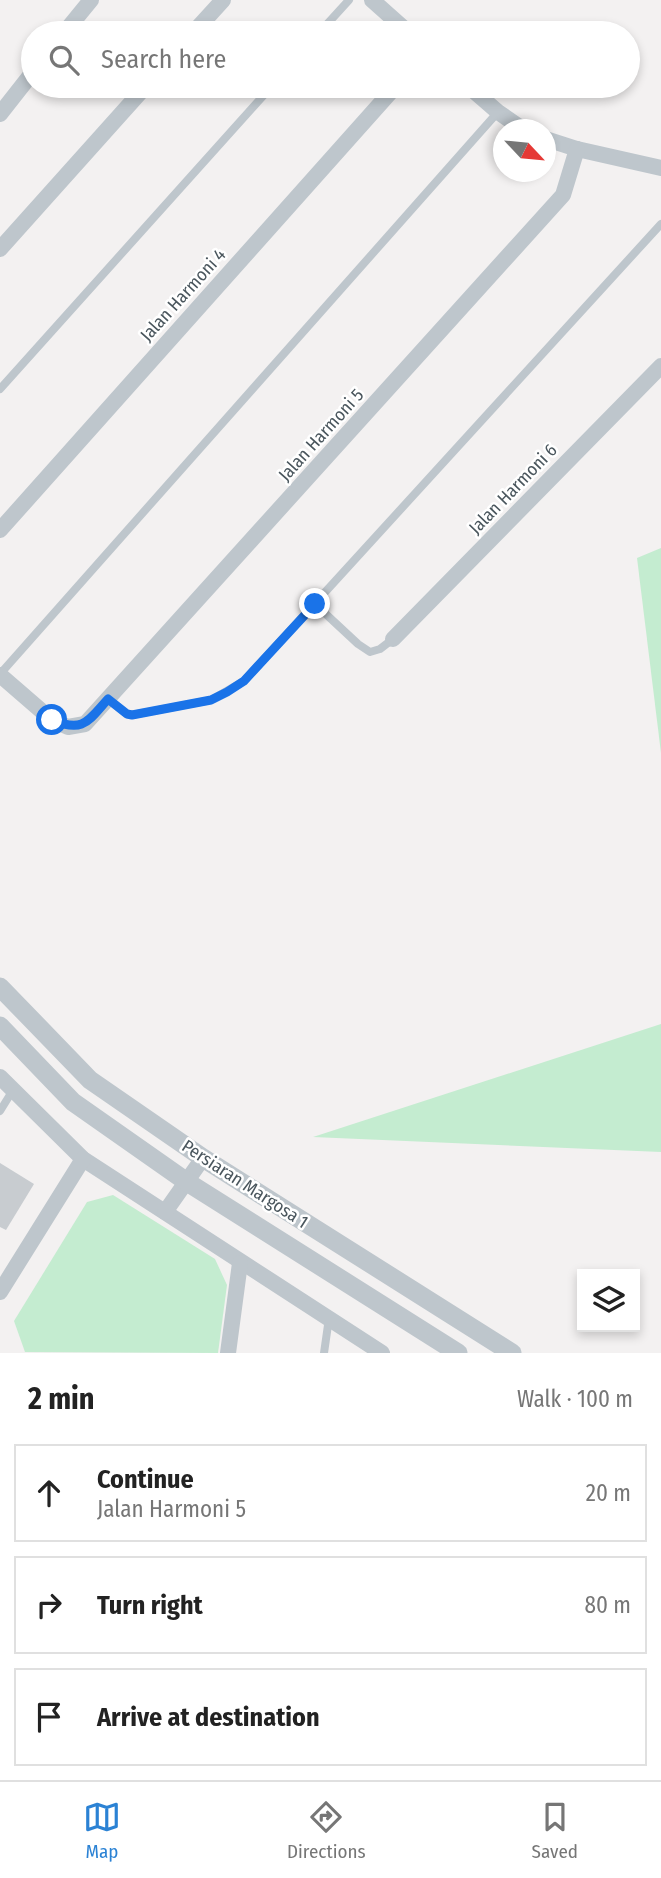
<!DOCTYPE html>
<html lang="en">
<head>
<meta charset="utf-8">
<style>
  body { margin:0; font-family:"Fira Sans Condensed",sans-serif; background:#f6f6f6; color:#222 }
  .controls { position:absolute; right:21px; bottom:21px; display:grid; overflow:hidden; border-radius:0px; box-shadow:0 4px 10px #0003 }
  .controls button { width:63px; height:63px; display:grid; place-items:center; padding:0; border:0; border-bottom:2px solid #e0e0e0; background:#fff; color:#222; font:35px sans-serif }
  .compass { position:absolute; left:493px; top:119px; width:63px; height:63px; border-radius:50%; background:#fff; box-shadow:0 4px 10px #0003; rotate:116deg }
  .stop { position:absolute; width:21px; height:21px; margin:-16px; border:5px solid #1a73e8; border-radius:50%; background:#fff }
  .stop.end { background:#1a73e8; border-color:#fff; box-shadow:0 2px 7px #0008 }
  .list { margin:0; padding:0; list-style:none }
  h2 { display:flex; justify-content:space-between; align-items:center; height:91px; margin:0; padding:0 28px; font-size:30px }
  h2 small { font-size:23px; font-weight:400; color:#767676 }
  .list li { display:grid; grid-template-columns:46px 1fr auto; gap:21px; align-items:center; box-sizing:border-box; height:98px; margin:0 14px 14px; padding:0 14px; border:2px solid #e0e0e0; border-radius:0px }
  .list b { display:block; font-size:26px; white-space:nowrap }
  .list p { margin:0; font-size:23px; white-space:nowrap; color:#767676 }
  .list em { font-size:23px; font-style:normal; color:#767676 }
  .icon { flex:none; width:38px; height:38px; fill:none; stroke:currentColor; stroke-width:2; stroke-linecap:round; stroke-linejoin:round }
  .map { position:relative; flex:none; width:661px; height:1353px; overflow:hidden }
  .search { position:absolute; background:#fff; box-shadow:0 4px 10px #0003; left:21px; right:21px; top:21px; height:77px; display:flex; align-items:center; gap:18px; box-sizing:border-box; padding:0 24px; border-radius:38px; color:#767676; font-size:26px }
  .sheet { height:427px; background:#fff }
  nav { display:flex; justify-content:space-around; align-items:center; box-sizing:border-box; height:98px; border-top:2px solid #e0e0e0; background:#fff; font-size:19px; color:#767676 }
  nav a { display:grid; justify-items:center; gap:4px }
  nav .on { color:#2b82d4 }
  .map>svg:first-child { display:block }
  .green { fill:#c4ecd0 }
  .building { fill:#c8ccd0 }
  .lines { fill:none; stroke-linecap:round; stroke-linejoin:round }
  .service { stroke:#bec6cc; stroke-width:8 }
  .minor { stroke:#bec6cc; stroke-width:16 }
  .tertiary { stroke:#bec6cc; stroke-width:19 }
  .route { stroke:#1a73e8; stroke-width:9 }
  .labels { text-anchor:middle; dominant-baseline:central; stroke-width:5; stroke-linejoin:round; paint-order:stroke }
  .street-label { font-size:18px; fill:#4a565d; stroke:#fff }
</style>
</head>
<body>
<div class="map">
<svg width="661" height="1353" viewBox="0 0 661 1353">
  <rect width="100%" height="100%" fill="#f3f1f1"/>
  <g class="green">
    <path d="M661,548V753L637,558Z"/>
    <path d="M661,1024V1152L313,1137Z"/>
    <path d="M113,1195L215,1259L227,1285L218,1353L25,1352L14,1321L87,1202Z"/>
  </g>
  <path class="building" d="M0,1163L34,1184L6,1230L0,1227Z"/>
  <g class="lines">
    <g class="service">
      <path d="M319,33L349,0"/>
      <path d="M0,389L272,86"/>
      <path d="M315,604L358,644L370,652L380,649L393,639"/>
      <path d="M0,674L498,112"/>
      <path d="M108,699L127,714L132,715L211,700L244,681L661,224"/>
      <path d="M0,1111L13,1090"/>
      <path d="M324,1353L329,1318"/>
    </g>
    <g class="minor">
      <path d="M372,0L409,33"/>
      <path d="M64,33L91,0"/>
      <path d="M193,33L223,0"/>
      <path d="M468,86L498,112L524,130"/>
      <path d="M0,114L33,72"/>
      <path d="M546,139L577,149L661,168"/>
      <path d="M0,249L146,86"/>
      <path d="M0,530L396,86"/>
      <path d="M393,639L661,366"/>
      <path d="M0,675L52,720L68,727L85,724L563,195L577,149"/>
      <path d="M0,1077L83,1159L382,1353"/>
      <path d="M165,1212L203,1158"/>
      <path d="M0,1292L83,1159"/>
      <path d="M228,1353L240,1263"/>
    </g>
    <g class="tertiary">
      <path d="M0,987L90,1080L203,1158L512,1353"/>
      <path d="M0,1026L73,1102L187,1182L458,1353"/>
    </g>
  </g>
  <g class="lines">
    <path class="route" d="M52,720C84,733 88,721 108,699L127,714L132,715L211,700L227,692L244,681L315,604"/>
  </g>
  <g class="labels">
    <g class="street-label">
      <text transform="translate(183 295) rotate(-48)">Jalan Harmoni 4</text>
      <text transform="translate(321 435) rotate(-48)">Jalan Harmoni 5</text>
      <text transform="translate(513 489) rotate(-46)">Jalan Harmoni 6</text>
      <text transform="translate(245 1184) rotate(33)">Persiaran Margosa 1</text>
    </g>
  </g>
</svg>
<div class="controls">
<button><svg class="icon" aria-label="layers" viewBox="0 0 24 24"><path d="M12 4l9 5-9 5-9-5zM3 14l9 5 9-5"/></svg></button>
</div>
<svg class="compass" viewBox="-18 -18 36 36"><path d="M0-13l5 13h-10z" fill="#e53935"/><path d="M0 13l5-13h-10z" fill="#767676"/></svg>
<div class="stop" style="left:52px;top:720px"></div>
<div class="stop end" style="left:315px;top:604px"></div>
<div class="search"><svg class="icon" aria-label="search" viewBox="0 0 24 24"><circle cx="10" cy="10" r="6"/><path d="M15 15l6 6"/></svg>Search here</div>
</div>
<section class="sheet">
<h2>2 min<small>Walk · 100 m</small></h2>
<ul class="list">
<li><svg class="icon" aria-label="ahead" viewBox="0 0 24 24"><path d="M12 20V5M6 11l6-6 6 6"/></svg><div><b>Continue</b><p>Jalan Harmoni 5</p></div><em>20 m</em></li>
<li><svg class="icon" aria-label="right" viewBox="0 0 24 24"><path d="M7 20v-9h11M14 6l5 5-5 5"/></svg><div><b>Turn right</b></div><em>80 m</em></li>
<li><svg class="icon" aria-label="arrive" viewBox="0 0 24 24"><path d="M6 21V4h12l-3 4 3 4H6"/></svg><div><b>Arrive at destination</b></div></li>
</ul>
</section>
<nav>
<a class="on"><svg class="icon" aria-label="map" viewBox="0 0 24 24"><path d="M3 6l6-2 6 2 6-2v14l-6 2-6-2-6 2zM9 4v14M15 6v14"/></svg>Map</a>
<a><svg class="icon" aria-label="directions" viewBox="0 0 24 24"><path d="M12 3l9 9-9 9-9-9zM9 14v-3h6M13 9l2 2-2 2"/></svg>Directions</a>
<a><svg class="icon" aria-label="saved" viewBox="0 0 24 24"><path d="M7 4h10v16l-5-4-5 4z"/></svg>Saved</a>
</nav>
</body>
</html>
